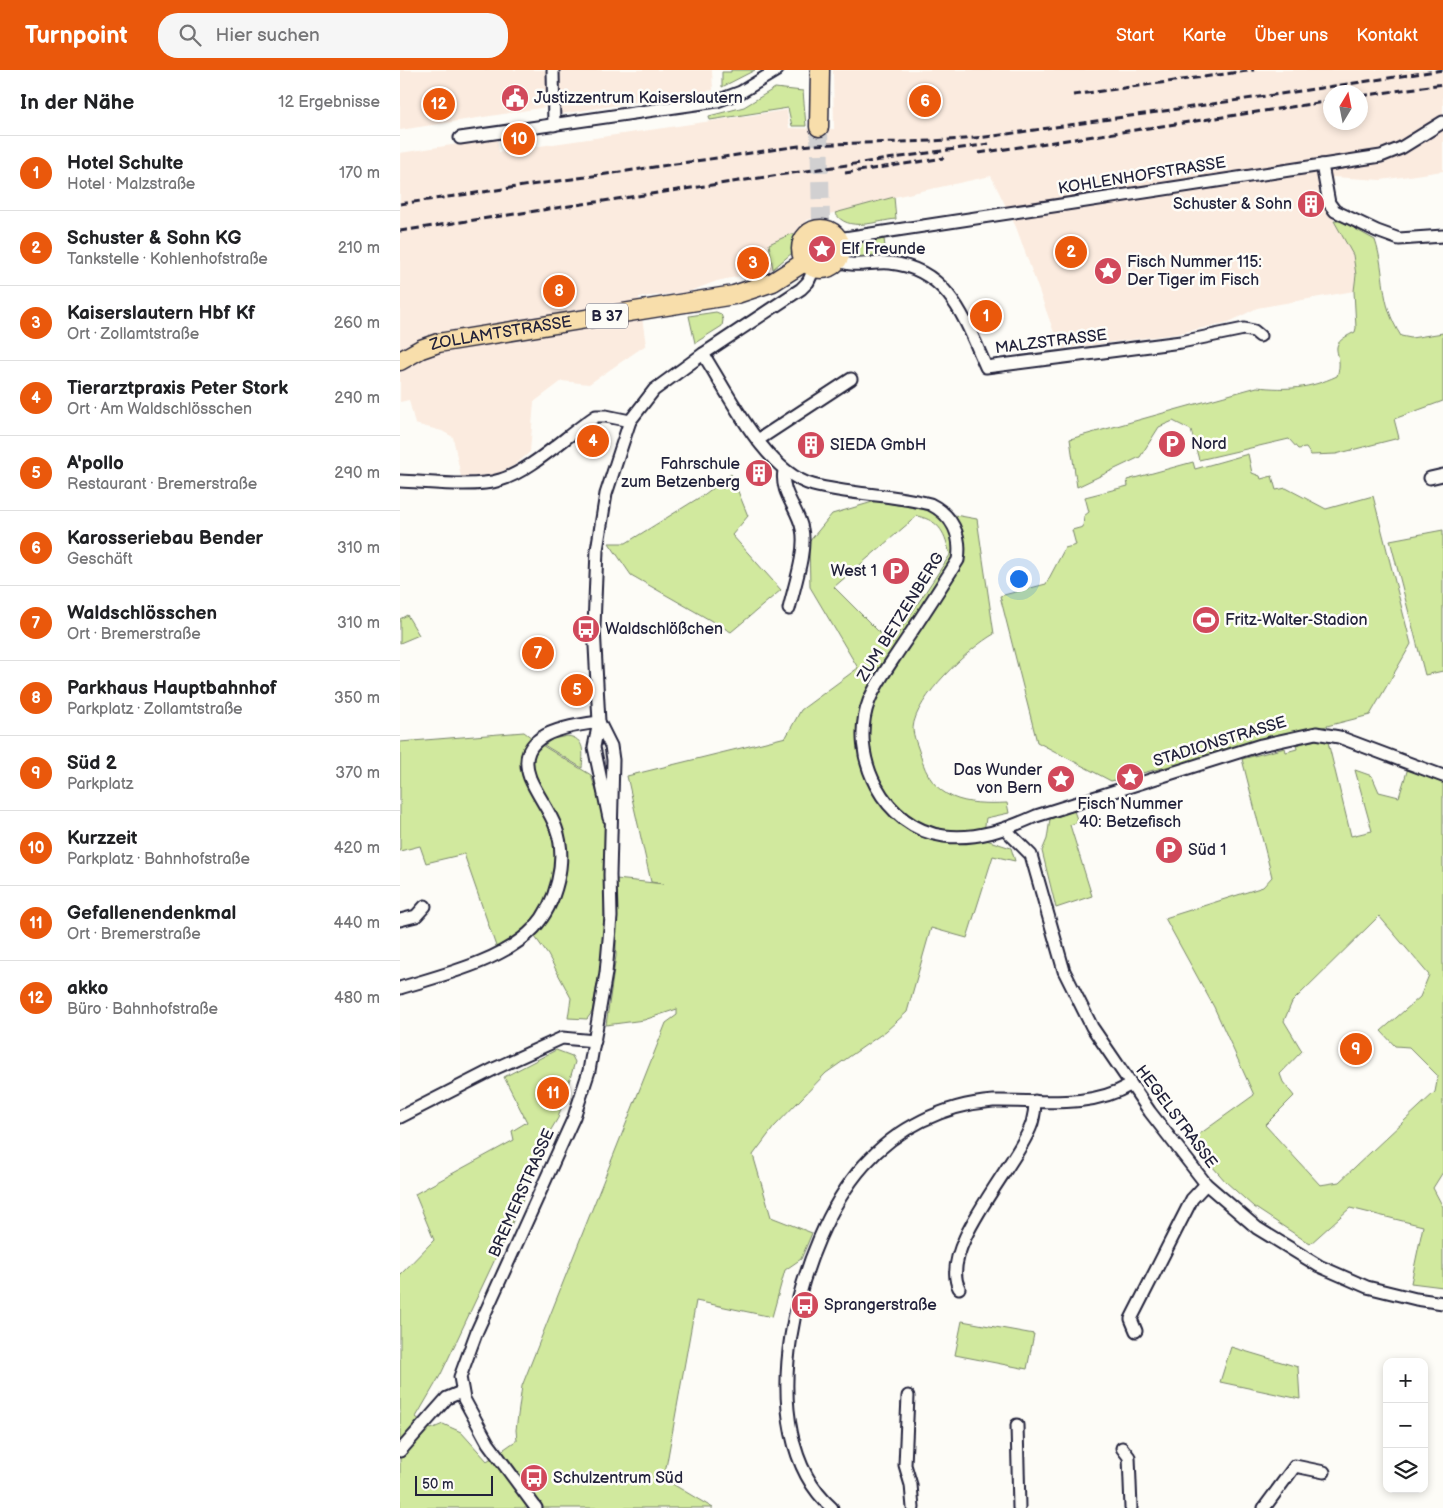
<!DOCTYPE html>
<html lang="de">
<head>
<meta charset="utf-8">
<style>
  body { margin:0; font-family:"Balsamiq Sans",sans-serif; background:#f6f6f6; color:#202124 }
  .controls { position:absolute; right:15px; bottom:15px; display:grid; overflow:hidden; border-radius:10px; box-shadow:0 2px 8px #0003 }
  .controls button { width:45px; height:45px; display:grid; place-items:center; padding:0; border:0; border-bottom:1px solid #e0e0e0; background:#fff; color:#202124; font:25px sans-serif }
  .compass { position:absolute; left:923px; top:15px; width:45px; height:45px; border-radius:50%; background:#fff; box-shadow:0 2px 8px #0003; rotate:10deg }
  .scale { position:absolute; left:15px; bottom:12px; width:78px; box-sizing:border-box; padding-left:5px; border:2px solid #22223b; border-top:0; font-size:14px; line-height:18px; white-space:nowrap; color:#22223b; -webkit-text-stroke:4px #fdfcf7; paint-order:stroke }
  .you { position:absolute; left:618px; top:508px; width:18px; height:18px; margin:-12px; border:4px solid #fff; border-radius:50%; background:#1a73e8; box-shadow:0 0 0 8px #1a73e833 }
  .badge { display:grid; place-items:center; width:32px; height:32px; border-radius:50%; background:#ea580c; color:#fff; font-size:16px; font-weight:700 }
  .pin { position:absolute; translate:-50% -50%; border:2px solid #fff; box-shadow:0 1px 5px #0006 }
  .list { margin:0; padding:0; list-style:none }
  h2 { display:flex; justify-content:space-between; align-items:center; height:65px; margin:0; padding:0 20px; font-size:21px }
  h2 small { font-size:16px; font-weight:400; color:#757577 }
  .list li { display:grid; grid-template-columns:32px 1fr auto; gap:15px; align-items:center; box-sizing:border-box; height:75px; padding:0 20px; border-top:1px solid #e0e0e0 }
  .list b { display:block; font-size:19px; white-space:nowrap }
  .list p { margin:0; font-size:16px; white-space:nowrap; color:#757577 }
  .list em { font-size:16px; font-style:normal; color:#757577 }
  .icon { flex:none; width:28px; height:28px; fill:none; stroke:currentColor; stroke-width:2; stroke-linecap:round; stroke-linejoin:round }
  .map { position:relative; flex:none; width:1043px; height:1438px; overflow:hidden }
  header { display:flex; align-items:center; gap:30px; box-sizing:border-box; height:70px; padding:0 25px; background:#ea580c; color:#fff }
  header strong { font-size:24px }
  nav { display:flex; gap:28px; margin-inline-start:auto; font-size:18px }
  .search { width:350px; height:45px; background:#f6f6f6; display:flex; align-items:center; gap:12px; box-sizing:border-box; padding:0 18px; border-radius:20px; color:#757577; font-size:19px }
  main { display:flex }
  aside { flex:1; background:#fff }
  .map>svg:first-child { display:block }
  .built { fill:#fbebdf; fill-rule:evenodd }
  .green { fill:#d1e99e; stroke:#7a866c; fill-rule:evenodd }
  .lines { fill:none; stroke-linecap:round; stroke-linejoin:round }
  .primary-tunnel { stroke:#d1d0d1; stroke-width:18; stroke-dasharray:18 9; stroke-linecap:butt }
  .street-casing { stroke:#22223b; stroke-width:15 }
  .primary-casing { stroke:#22223b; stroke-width:21 }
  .street { stroke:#fdfcf7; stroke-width:11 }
  .primary { stroke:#f8deab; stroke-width:18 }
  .rail { stroke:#22223b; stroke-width:3; stroke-dasharray:8 4; stroke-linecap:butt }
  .labels { text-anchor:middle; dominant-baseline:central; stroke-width:5; stroke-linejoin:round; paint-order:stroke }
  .shield { fill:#fdfcf7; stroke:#646373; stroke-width:1 }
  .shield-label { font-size:15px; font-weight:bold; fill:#22223b }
  .poi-label { font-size:16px; fill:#22223b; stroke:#fdfcf7; text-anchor:start }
  .street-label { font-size:16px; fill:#22223b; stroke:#fdfcf7 }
</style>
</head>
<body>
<header>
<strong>Turnpoint</strong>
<div class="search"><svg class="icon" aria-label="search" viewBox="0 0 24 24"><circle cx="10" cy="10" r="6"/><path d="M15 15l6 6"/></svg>Hier suchen</div>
<nav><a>Start</a><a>Karte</a><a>Über uns</a><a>Kontakt</a></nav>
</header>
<main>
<aside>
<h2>In der Nähe<small>12 Ergebnisse</small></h2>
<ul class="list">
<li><span class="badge">1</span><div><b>Hotel Schulte</b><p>Hotel · Malzstraße</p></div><em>170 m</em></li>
<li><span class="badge">2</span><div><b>Schuster &amp; Sohn KG</b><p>Tankstelle · Kohlenhofstraße</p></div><em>210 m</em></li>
<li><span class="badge">3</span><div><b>Kaiserslautern Hbf Kf</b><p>Ort · Zollamtstraße</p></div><em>260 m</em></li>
<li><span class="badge">4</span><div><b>Tierarztpraxis Peter Stork</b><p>Ort · Am Waldschlösschen</p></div><em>290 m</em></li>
<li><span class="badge">5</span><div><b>A'pollo</b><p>Restaurant · Bremerstraße</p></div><em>290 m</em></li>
<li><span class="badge">6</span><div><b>Karosseriebau Bender</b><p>Geschäft</p></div><em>310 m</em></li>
<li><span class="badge">7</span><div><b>Waldschlösschen</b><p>Ort · Bremerstraße</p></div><em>310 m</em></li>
<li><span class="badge">8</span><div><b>Parkhaus Hauptbahnhof</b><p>Parkplatz · Zollamtstraße</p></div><em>350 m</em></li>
<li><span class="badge">9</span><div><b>Süd 2</b><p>Parkplatz</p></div><em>370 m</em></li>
<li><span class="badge">10</span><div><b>Kurzzeit</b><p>Parkplatz · Bahnhofstraße</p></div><em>420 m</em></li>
<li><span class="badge">11</span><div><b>Gefallenendenkmal</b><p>Ort · Bremerstraße</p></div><em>440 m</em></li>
<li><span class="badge">12</span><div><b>akko</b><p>Büro · Bahnhofstraße</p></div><em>480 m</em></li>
</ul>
</aside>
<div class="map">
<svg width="1043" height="1438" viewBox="0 0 1043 1438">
  <rect width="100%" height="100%" fill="#fdfcf7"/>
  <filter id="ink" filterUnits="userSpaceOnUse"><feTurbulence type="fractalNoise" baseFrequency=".02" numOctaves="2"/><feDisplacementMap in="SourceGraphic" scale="10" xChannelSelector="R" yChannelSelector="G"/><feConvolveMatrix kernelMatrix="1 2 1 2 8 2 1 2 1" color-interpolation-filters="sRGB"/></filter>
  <g filter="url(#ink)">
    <g class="built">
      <path d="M0,0H312L313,20L161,44L160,35L0,60Z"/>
      <path d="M433,0H1043V101L981,110L933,107L934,151L953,185L956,205L954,221L857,238L829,252L776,264L660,279L616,157L591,106L494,127L407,150L405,156L396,164L369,174L373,199L317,211L285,223L239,227L246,275L189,314L162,311L134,332L130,382L115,395L95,405L61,407L53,367L42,361L15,354L9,330L0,332V83L97,68L99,82L387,40L389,58L434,59ZM931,22H961V52H931Z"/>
    </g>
    <g class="green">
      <path d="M331,0H355L322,17V2H331Z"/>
      <path d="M375,18L403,21L406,56H392L388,38L310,50L309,46L344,37Z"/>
      <path d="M494,127L496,149C476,151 448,163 435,143Z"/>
      <path d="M934,151H941L975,170C987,206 978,230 1001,266L1011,268L1043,263V331L994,349L999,368L936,384L911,385L906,378L898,379L889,369L799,390L791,360L773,351L759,357L740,387L677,417L670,369L857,317C887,320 909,319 937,306C946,281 922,277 955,262L956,258L954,221L956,205L953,185Z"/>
      <path d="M391,164H396L392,183L373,199L369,174Z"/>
      <path d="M484,169L486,184L454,187L450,183V177L455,174Z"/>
      <path d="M316,242L321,244L323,250L322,256L295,273L289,246Z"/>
      <path d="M848,384L852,403L860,406L861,409L872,406L876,420L886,418L926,439L973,426L1011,574L970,645L711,711L637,672L600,526L646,514L665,478L676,475L672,460L683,457L684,446L689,442L685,427L728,416L727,410L793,392L795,399Z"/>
      <path d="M331,404L348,446L332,465L381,520L331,562L231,505L209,473H226L305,424Z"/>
      <path d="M476,431L577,449L594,564C569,578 515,628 513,658C513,666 518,677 520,684C532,731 565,735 607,733L609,743L586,748L583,769L611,778L615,791L593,786L567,868L531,858L507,942L486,961L426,1003L374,1057L353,1085L371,1147L412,1163L401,1189L385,1200L372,1247L296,1231L264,1409L313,1438H0V1205L34,1170L15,1124L114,1070L112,1061L127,1052L104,1007L156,980L172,986L175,992L158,1048L140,1078L128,1119L41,1304L16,1347L31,1359L43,1354L61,1362L87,1391L117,1370L116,1360L122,1316L266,953L277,945V939L244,950L206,955L216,886V809L264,814L251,812L227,706L386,667L401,640L458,598L410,517L409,472L432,444ZM517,446C541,451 545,464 550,485L491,574L434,517Z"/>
      <path d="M1043,460V601L1025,605L990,470Z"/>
      <path d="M7,545L19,565L0,573V549Z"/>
      <path d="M124,662L140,674L191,705L205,749V809L203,880L192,942L187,949L168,948L171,928L148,885L133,864L99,885L64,784L26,793L20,776L0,781V672Z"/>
      <path d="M167,666C186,668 183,684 182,698L144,675L153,669Z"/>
      <path d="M916,670L928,672L951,766L972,761L955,700L972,706L979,722L999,727L1008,698L1043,711V1102L1033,1118L1043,1137V1217L1011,1213L1023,1156L950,1138L910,1174L854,1137L826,1112L790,1071L854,1025L814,937L765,848L863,817L872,807L842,689L885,678L886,682L897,679L896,675ZM979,846L1029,905L1020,927L981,961L995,976L1009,977L1038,1006L1035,1022L939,1112L920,1115L865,1055L894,1026L883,1012L880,1004L902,981L884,951L892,932Z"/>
      <path d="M674,741L678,752L670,755L692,826L656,838L642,781L647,769L650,749Z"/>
      <path d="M562,1251L634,1264L627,1299L555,1285Z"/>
      <path d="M831,1277L898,1297L900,1329L820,1312Z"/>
    </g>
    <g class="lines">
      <path class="primary-tunnel" d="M419,57L421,150"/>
      <defs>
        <g id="street">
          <path d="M153,0L154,55"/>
          <path d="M60,68L317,31L341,22L377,0"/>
          <path d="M922,95L929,133L935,141L977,161L999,169L1043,166"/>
          <path d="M438,169L981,86L1001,78L1043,52"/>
          <path d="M437,190C455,199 471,191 490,193C549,199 565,250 586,297L781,272L844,259L854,261L860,266"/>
          <path d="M303,284C329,324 365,402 413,415C451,425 492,424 530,434C552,445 562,465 558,490C539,520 520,550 500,579C489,596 476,613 469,631C448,686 484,758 544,766C577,770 607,759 636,746L861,675L916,663L939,667L1043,706"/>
          <path d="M358,370L451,309"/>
          <path d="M384,401C380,423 398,438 402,459C407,480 394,517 389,539"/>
          <path d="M1030,408L1043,405"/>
          <path d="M0,411C28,412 75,418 100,410C131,401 168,364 196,346H206L230,351"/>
          <path d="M209,748L194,677L199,652L194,557L197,480L206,424L222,375L230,351L254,320L303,284L401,219L408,212L415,197"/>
          <path d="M606,760L631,785L664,901L692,957L750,1042L806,1114L857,1158L919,1196L967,1217L1016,1229L1043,1233"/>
          <path d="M0,850L16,846L25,836"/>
          <path d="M0,918C42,905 103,891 134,858C156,834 168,790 156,758C150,741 137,725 130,708C113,662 170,656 199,652"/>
          <path d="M0,1047L96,998L162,968L195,971"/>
          <path d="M559,1218C538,1178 619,1093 632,1053C634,1046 635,1038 635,1031"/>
          <path d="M736,1261L731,1249L792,1129L806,1114"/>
          <path d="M508,1326L505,1395L511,1415L513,1438"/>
          <path d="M617,1355L619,1438"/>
          <path d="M722,1378L729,1387L731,1438"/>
          <path d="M0,1381L47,1328L61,1322"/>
          <path d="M136,1438L88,1373L64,1329L60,1307L77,1261L174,1047L189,1001L206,903L211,847L210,805L213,690L211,676L199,652"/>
          <path d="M432,1438C346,1362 398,1169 464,1095C497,1058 543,1035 593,1031C640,1030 689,1039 730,1015"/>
          <path d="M864,1438L895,1396L924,1402"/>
        </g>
        <g id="primary">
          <path d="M419,57L420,0"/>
          <circle cx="421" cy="179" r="20"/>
          <path id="s1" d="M0,291L21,279L38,273L334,225L373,212L406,191"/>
        </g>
      </defs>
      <use href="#street" class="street-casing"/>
      <use href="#primary" class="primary-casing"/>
      <use href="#street" class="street"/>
      <use href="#primary" class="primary"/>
      <g class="rail">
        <path d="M673,25L854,0"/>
        <path d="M961,26L1043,14"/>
        <path d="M579,83L931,31"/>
        <path d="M445,103L544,88"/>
        <path d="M0,134L399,76C464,71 529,74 594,66L1043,0"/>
        <path d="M0,161L589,74"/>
      </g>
    </g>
  </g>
  <defs>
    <symbol id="civic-disc" viewBox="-11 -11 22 22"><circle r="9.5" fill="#d1495b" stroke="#fdfcf7"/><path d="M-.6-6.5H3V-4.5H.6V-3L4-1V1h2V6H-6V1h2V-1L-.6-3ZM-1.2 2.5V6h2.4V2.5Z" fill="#fff"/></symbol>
    <symbol id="building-disc" viewBox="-11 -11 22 22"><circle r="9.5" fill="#d1495b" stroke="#fdfcf7"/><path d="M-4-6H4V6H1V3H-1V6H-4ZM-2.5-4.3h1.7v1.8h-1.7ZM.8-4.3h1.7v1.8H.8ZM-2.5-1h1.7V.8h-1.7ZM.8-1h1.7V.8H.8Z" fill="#fff"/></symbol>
    <symbol id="sight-disc" viewBox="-11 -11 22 22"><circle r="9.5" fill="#d1495b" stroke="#fdfcf7"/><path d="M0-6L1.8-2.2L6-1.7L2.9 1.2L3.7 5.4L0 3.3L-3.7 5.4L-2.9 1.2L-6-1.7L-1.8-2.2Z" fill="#fff"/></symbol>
    <symbol id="parking-disc" viewBox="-11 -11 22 22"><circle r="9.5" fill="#d1495b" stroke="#fdfcf7"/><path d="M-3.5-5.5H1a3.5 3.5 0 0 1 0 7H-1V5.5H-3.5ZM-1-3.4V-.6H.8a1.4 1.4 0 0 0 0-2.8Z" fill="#fff"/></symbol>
    <symbol id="stadium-disc" viewBox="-11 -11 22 22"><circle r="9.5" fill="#d1495b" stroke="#fdfcf7"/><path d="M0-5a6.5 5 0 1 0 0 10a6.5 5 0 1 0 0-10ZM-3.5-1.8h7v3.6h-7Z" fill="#fff"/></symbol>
    <symbol id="bus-disc" viewBox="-11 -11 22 22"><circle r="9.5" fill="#d1495b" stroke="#fdfcf7"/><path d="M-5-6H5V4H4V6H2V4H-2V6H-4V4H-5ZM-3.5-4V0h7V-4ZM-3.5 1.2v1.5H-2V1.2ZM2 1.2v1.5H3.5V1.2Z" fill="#fff"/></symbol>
  </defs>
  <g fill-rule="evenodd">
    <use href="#civic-disc" x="99" y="12" width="32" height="32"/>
    <use href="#building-disc" x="895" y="118" width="32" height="32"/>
    <use href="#sight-disc" x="406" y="163" width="32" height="32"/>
    <use href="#sight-disc" x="692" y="185" width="32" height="32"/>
    <use href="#parking-disc" x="756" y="358" width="32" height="32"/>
    <use href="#building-disc" x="395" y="359" width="32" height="32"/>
    <use href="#building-disc" x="343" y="387" width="32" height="32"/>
    <use href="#parking-disc" x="480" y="485" width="32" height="32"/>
    <use href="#stadium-disc" x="790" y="534" width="32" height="32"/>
    <use href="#bus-disc" x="170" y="543" width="32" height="32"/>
    <use href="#sight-disc" x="714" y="691" width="32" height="32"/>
    <use href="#sight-disc" x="645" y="693" width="32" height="32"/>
    <use href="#parking-disc" x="753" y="764" width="32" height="32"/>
    <use href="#bus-disc" x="389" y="1219" width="32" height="32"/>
    <use href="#bus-disc" x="118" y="1392" width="32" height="32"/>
  </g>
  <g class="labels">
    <rect class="shield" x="186" y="233.5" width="42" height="25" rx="4"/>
    <g class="shield-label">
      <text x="207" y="246">B 37</text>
    </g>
    <g class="poi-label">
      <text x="134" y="28">Justizzentrum Kaiserslautern</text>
      <text x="892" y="134" text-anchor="end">Schuster &amp; Sohn</text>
      <text x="441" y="179">Elf Freunde</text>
      <text x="727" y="192">Fisch Nummer 115:<tspan x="727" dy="18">Der Tiger im Fisch</tspan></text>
      <text x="791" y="374">Nord</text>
      <text x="430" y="375">SIEDA GmbH</text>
      <text x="340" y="394" text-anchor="end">Fahrschule<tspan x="340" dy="18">zum Betzenberg</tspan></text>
      <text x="477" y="501" text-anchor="end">West 1</text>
      <text x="825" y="550">Fritz-Walter-Stadion</text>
      <text x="205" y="559">Waldschlößchen</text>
      <text x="642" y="700" text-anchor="end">Das Wunder<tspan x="642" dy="18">von Bern</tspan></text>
      <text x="730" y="734" text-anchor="middle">Fisch Nummer<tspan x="730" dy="18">40: Betzefisch</tspan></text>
      <text x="788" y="780">Süd 1</text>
      <text x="424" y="1235">Sprangerstraße</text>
      <text x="153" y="1408">Schulzentrum Süd</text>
    </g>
    <g class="street-label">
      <text transform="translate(742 106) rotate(-9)">KOHLENHOFSTRASSE</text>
      <text stroke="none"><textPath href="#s1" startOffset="106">ZOLLAMTSTRASSE</textPath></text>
      <text transform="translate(651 272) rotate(-7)">MALZSTRASSE</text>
      <text transform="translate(501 547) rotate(-58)">ZUM BETZENBERG</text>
      <text transform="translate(820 672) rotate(-17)">STADIONSTRASSE</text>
      <text transform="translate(776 1047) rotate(53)">HEGELSTRASSE</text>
      <text transform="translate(122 1123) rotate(-66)">BREMERSTRASSE</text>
    </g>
  </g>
</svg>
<div class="controls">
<button>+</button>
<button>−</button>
<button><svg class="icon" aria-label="layers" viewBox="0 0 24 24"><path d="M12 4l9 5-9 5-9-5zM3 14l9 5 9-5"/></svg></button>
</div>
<svg class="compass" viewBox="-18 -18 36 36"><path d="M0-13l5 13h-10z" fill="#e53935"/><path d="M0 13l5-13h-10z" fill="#757577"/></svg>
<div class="scale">50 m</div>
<div class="you"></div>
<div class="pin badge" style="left:586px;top:246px">1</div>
<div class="pin badge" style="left:671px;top:182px">2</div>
<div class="pin badge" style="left:353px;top:193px">3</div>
<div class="pin badge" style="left:193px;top:371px">4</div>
<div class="pin badge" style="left:177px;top:620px">5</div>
<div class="pin badge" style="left:525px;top:31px">6</div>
<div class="pin badge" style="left:138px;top:583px">7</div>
<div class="pin badge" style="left:159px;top:221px">8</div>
<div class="pin badge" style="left:956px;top:979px">9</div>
<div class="pin badge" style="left:119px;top:69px">10</div>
<div class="pin badge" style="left:153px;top:1023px">11</div>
<div class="pin badge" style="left:39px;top:34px">12</div>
</div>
</main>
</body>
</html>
